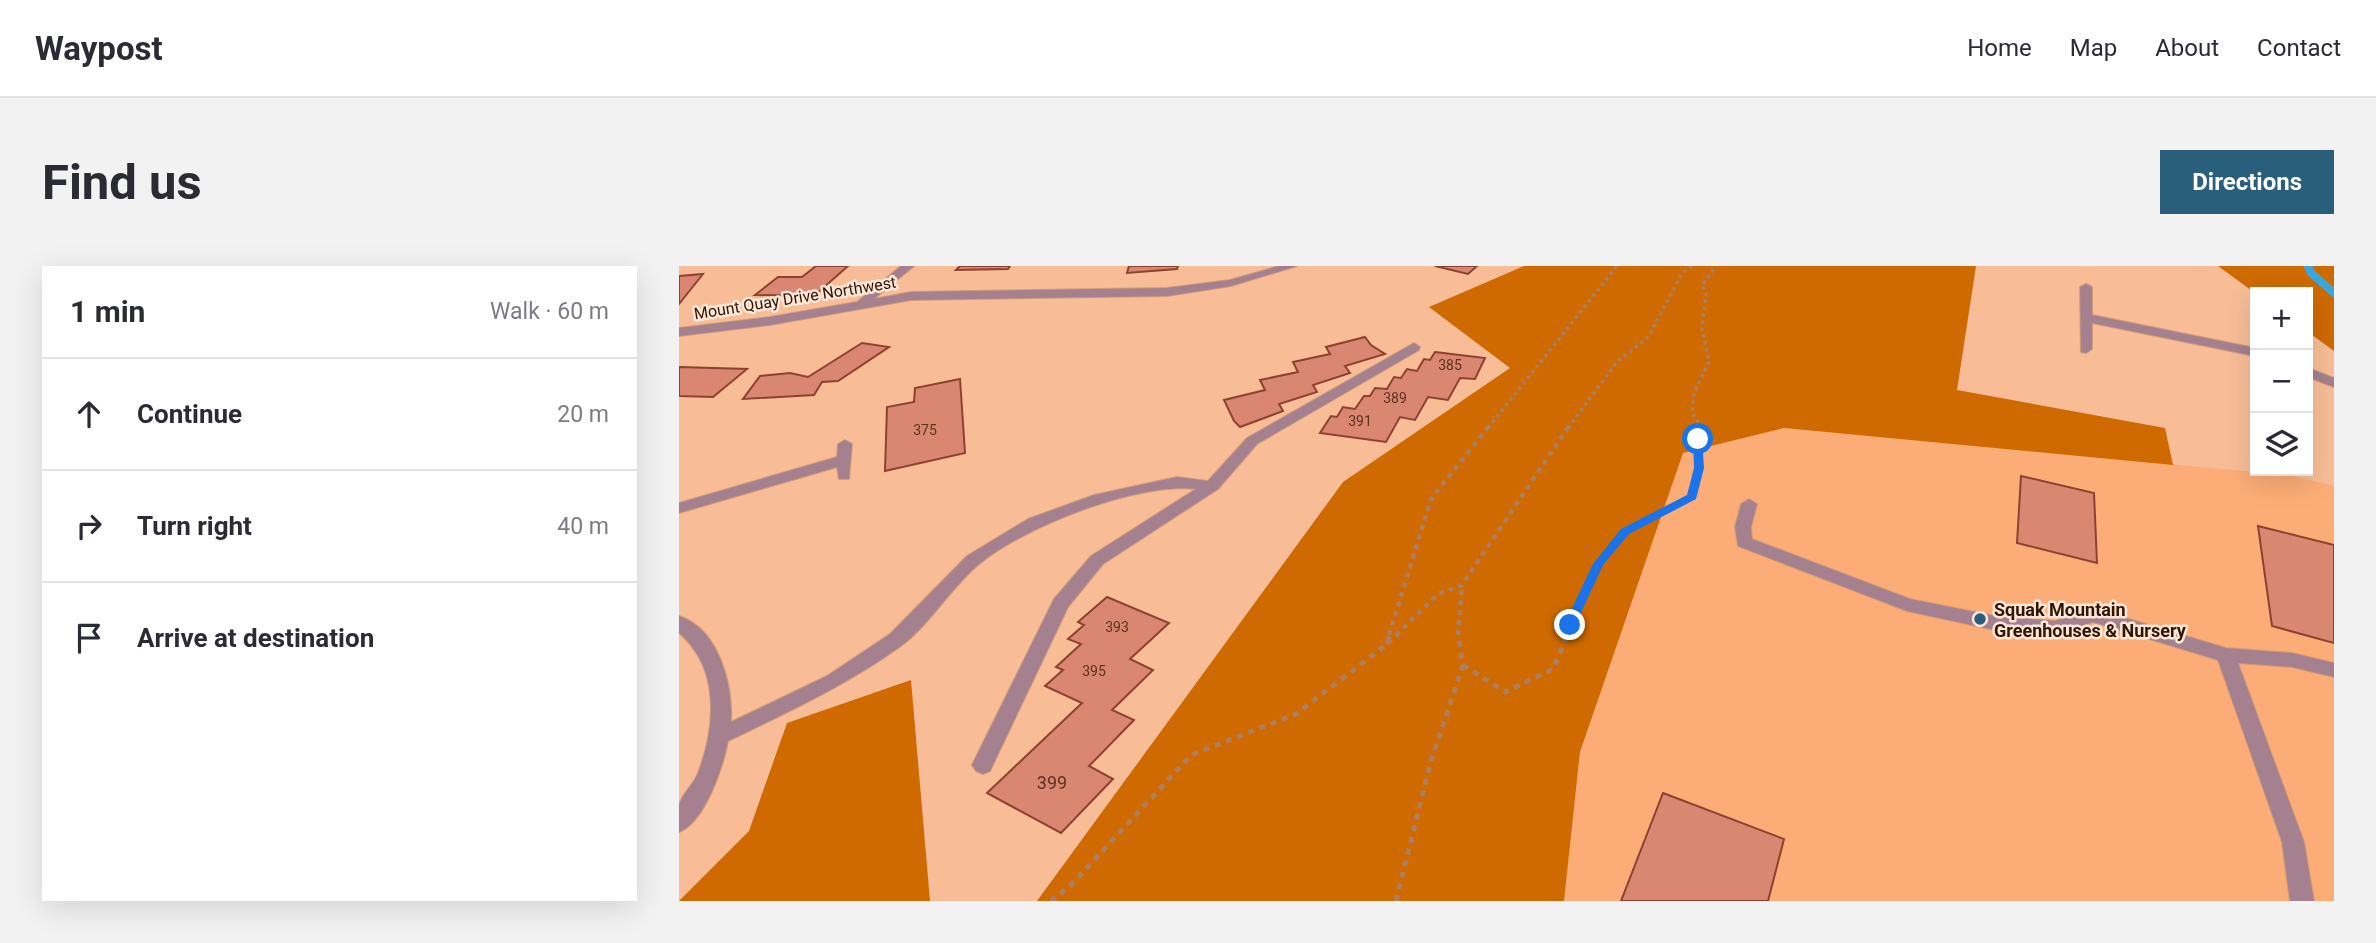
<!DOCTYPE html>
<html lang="en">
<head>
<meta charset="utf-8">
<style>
  body { margin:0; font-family:Roboto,sans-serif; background:#f2f2f3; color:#2b2b33 }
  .controls { position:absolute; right:21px; top:21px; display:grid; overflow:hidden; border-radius:0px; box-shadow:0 7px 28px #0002 }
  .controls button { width:63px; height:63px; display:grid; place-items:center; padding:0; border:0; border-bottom:2px solid #e1e1e2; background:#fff; color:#2b2b33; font:35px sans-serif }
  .stop { position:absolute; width:21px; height:21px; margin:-16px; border:5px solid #1a73e8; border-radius:50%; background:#fff }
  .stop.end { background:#1a73e8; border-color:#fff; box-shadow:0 2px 7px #0008 }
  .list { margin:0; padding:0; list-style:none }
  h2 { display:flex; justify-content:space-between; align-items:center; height:91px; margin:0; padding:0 28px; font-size:30px }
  h2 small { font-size:23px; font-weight:400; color:#7c7c81 }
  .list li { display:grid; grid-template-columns:46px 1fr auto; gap:21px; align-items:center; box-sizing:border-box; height:112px; padding:0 28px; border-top:2px solid #e1e1e2 }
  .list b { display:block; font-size:26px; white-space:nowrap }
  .list em { font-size:23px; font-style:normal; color:#7c7c81 }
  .icon { flex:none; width:38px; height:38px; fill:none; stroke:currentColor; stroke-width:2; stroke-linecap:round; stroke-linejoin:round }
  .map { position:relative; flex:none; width:1655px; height:635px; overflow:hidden; border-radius:0px }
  header { display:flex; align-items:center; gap:42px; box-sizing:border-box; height:98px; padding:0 35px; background:#fff; border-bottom:2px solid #e1e1e2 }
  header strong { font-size:33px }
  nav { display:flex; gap:38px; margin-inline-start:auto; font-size:24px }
  .intro { display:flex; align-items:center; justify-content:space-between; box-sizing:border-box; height:168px; padding:0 42px }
  h1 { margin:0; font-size:49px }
  .button { padding:18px 32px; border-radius:0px; background:#2a5f7b; color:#fff; font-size:24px; font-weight:700 }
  main { display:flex; gap:42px; padding:0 42px }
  aside { flex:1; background:#fff; border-radius:0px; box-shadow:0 7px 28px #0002 }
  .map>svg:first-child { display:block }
  .built { fill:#fcad77 }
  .forest { fill:#cf6a00 }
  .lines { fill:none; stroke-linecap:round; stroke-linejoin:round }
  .stream { stroke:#3aa8df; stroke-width:8 }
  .building { fill:#da8772; stroke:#8d4230; stroke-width:2 }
  .minor-casing { stroke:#d09c79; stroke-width:2 }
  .path-far2 { stroke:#ad7e5f; stroke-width:3.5; stroke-dasharray:3.5 3.5; stroke-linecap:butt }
  .path-far1 { stroke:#ad7e5f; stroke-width:4.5; stroke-dasharray:5 5; stroke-linecap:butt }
  .path { stroke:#ad7e5f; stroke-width:5; stroke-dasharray:6 6; stroke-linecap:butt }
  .minor { fill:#a5808e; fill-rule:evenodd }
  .route { fill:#1a73e8 }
  .poi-dot { fill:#2a5f7b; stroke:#fee7d8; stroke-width:2.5 }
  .labels { text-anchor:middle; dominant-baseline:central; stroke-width:5; stroke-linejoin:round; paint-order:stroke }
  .number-label { font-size:14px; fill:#5b321f }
  .far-street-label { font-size:16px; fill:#311603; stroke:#fee7d8 }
  .poi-label { font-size:18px; font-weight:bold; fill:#311603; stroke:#fee7d8; text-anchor:start }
  .near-number-label { font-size:18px; fill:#5b321f }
</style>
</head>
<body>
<header>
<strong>Waypost</strong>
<nav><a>Home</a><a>Map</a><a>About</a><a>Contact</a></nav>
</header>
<div class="intro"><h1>Find us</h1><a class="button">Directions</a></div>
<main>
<aside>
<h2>1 min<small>Walk · 60 m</small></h2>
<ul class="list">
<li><svg class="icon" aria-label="ahead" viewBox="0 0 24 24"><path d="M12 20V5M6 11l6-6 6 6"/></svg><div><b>Continue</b></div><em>20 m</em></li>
<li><svg class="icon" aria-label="right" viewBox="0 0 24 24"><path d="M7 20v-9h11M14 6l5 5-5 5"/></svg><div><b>Turn right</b></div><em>40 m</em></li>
<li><svg class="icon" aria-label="arrive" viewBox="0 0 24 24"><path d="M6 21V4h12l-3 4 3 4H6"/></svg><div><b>Arrive at destination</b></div></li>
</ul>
</aside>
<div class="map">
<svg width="1655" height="635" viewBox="0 0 1655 635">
  <rect width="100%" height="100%" fill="#f8bd96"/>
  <path class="built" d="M1105,162L1610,209L1655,220V635H885L901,486L1004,187Z"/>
  <g class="forest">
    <path d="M845,0H1297L1278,124L1486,162L1494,199L1105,162L1004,187L901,486L885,635H358L664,216L831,102L750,41Z"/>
    <path d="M1539,0H1655V85L1629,66V26L1576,27Z"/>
    <path d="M232,414L251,635H0L70,565L108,457Z"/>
  </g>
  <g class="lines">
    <path class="stream" d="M1629,0L1632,7L1655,27"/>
  </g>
  <g class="building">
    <path d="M137,0H169L135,30L76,29L99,11H123Z"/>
    <path d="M281,0H331L329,3L277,4Z"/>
    <path d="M450,0H499L498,3L448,7Z"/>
    <path d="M756,0H798L789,8Z"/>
    <path d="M24,8L0,38V10Z"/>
    <path d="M686,71L692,79L706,88L666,100L671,107L634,119L638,126L600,138L604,145L561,161L555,155L545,134L586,124L581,114L619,106L614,96L651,88L647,81Z"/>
    <path d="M183,77L210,81L159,115L143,116L135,129L64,133L81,110L111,107L129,111Z"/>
    <path d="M756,86L806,92L796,113L781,112L769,134L749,131L736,154L721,151L707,176L641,167L652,150L658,151L664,141L676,143L685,130H691L696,122L708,123L715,111L722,112L728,103L738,105L745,93L751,94Z"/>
    <path d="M0,101L68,103L34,131L0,130Z"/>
    <path d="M281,113L286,187L206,205L208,141L235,136L236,122Z"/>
    <path d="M1342,210L1415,227L1418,297L1338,277Z"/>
    <path d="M1579,260L1655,279V377L1593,360Z"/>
    <path d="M428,331L490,357L451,393L474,404L433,444L455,454L410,500L434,513L382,567L308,527L403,437L366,420L384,404L377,401L402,378L389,373L405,359L399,356Z"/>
    <path d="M984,527L1105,573L1089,635H942Z"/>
  </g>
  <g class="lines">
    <defs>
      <g id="minor">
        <path d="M222,0H235L195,33L232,26L488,22L551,14L600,0H618L552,20L488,30L232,34L91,59L0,70V62L91,51L178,36Z"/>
        <path d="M1407,18L1413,21V49L1576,82V90L1413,57V83L1407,87L1402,86L1401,21Z"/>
        <path d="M735,77L741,81L740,84L578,178L539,223L424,298L389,341L311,505L304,508L297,505L293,499L375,333L412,290L517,223C459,216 344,261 299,299C271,323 251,358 222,380C168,419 109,446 49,475C44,501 26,556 0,566C0,558 0,546 0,539C3,528 15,518 19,507C37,460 41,402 0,367V350C40,363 54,419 52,456L148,410L211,368L288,290L349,253L415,229L498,211L529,215L568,172Z"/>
        <path d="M1629,102L1655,112V121L1629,111Z"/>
        <path d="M166,174L173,178L170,213H160L158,201L0,247V237L158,191L159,178Z"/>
        <path d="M1070,233L1078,238L1072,261L1073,273L1231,333L1311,349L1376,355L1413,342L1547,382L1613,387L1655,397V411L1613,401L1559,397L1625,576L1635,635H1611L1603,576L1539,394L1414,356L1377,369L1311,363L1228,345L1059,280L1056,261L1062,238Z"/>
      </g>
    </defs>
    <use href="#minor" class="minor-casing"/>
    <g class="path-far2">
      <path d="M809,162L938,0"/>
      <path d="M889,162L937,97L970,70L1003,7L1013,0"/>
      <path d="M1024,162L1013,147L1015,126L1030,96L1023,62L1027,28L1023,19L1037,0"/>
    </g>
    <g class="path-far1">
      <path d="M710,369L752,233L810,160"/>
      <path d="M717,369L759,328L783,319L890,160"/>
      <path d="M779,369L783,319"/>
      <path d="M888,369L919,298L946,265L1013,231L1020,202L1019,173L1026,165L1023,160"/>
    </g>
    <g class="path">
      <path d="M708,378L719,368"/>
      <path d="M784,399L826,426L874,403L889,368"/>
      <path d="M372,635L393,618L512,489L617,448L707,379L711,368"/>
      <path d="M717,635L751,498L784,399L779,368"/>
    </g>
    <use href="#minor" class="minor"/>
  </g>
  <path class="route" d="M1019,170L1023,173L1025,202L1017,233L950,268L924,299L895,362H887L885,359L914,298L942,263L1008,229L1015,202L1014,173Z"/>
  <circle class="poi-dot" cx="1301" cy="353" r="7"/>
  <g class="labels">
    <g class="number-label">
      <text x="771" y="99">385</text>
      <text x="716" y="132">389</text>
      <text x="681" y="155">391</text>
      <text x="246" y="164">375</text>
      <text x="438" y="361">393</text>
      <text x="415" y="405">395</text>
    </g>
    <g class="far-street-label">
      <text transform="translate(116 32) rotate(-9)">Mount Quay Drive Northwest</text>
    </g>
    <g class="poi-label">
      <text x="1315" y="343">Squak Mountain<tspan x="1315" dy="21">Greenhouses &amp; Nursery</tspan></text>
    </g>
    <g class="near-number-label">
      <text x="373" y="516">399</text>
    </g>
  </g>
</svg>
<div class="controls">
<button>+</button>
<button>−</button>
<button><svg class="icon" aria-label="layers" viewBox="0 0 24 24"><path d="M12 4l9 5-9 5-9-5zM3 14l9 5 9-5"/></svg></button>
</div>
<div class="stop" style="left:1019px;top:173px"></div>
<div class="stop end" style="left:891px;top:359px"></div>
</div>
</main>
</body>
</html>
